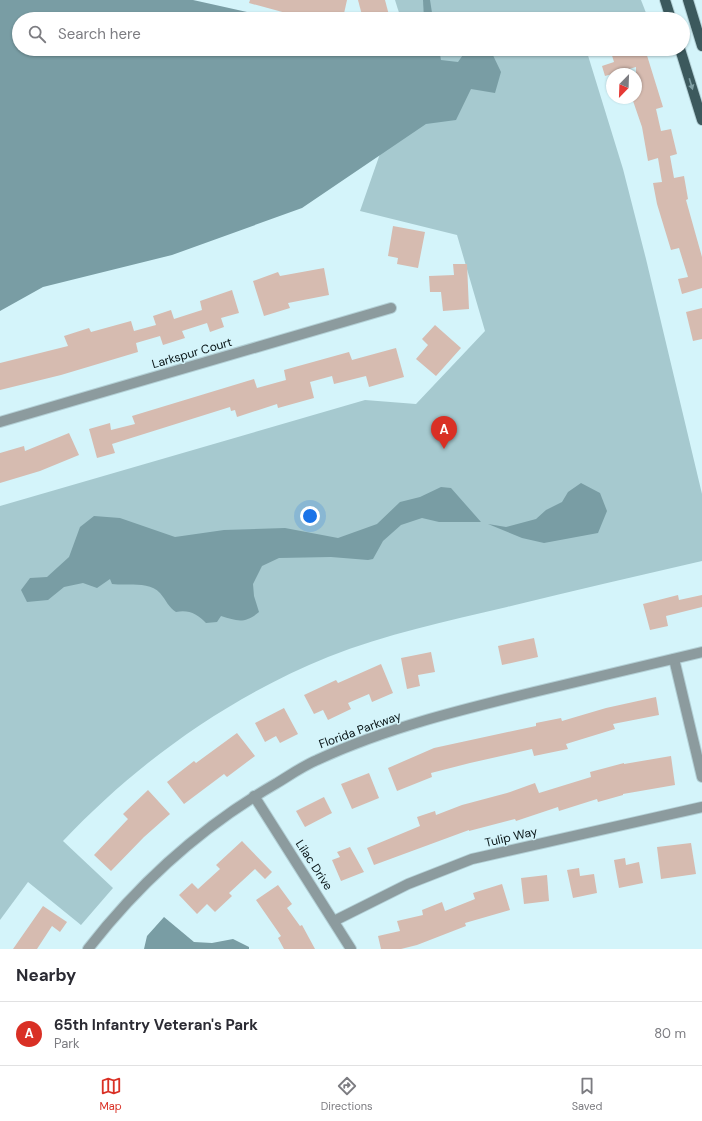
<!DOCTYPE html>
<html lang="en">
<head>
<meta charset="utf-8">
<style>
  body { margin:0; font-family:"DM Sans",sans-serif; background:#f7f7f7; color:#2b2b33 }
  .compass { position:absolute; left:606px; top:68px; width:36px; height:36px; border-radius:50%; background:#fff; box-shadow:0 1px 3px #0004; rotate:203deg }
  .you { position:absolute; left:310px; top:516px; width:14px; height:14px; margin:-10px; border:3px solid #fff; border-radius:50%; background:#1a73e8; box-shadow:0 0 0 6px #1a73e833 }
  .badge { display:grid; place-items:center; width:26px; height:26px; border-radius:50%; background:#d93025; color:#fff; font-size:13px; font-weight:700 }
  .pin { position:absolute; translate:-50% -33px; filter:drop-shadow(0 1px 2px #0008) }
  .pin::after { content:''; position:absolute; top:21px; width:14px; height:12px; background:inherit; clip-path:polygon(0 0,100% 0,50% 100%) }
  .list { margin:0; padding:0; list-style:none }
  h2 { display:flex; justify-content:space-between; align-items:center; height:52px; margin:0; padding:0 16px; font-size:17px }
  h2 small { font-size:13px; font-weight:400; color:#7c7c81 }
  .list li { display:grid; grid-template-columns:26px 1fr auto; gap:12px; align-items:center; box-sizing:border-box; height:64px; padding:0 16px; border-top:1px solid #e1e1e2 }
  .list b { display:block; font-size:15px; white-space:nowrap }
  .list p { margin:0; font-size:13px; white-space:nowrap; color:#7c7c81 }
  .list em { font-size:13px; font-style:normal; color:#7c7c81 }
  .icon { flex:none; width:22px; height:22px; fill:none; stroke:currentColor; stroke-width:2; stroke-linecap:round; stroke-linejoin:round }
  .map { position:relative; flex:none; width:702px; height:949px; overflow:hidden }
  .search { position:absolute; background:#fff; box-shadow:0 1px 3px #0004; left:12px; right:12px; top:12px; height:44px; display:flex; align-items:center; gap:10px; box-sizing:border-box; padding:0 14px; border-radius:22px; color:#7c7c81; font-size:15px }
  .sheet { height:116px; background:#fff }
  nav { display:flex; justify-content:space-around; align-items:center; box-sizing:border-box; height:56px; border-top:1px solid #e1e1e2; background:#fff; font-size:11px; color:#7c7c81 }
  nav a { display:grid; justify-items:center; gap:2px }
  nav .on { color:#d93025 }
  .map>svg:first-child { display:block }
  .green { fill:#a6c9cf }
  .water { fill:#799da4 }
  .building { fill:#d6bbb0 }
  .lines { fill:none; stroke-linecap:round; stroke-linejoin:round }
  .minor-casing { stroke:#b3d0d6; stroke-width:12 }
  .major-casing { stroke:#b3d0d6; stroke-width:12 }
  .minor { stroke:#8c9b9e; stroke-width:10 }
  .major { stroke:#3c595d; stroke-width:10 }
  .oneway { fill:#809fa4 }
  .labels { text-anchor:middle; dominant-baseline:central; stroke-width:3; stroke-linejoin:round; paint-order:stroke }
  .street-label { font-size:12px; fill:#081416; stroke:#d4f4fa }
</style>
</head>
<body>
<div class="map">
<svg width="702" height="949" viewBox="0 0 702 949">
  <rect width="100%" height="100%" fill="#d4f4fa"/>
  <g class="green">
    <path d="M395,0H641L648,18L401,19Z"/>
    <path d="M409,49H586L623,169L646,259L702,494V561C637,576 572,591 507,607C447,621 386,634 328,657C227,698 138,762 63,841L113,888L81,925L28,882L0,920V506L365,400L416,404L485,331L457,235L360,211L412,62Z"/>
  </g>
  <g class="water">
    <path d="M0,0H193L278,19H19V49H401L409,55L422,49H439L441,60L458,62L467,49H490L501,72L495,93L471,89L456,120L426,124L302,208L172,255L43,287L0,311Z"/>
    <path d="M423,0H430L433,19H424Z"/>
    <path d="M581,483L600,493L607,511L598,533L544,543L522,538L488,524L506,527L536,519L546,510L562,502L568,492Z"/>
    <path d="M441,487L451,488L481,522H439L422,518L401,525L383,541L373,559L368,560L331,557L279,558L262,566L253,584L254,596L259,612C245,624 237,621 221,616L217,622L206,623C198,614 188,609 176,612C169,608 166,600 160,593C149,581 127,586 112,584L110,579L97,588L83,583L64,587L48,600L27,602L21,590L30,578L47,577L69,557L80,527L94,516L120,518L175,537L224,530L285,528L338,538L377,524L400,502L420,497Z"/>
    <path d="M164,917L194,942L212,943L233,939L249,947V949H144L147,936Z"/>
  </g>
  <g class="building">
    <path d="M250,0H347L343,18L323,12L321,19H308L249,3Z"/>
    <path d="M358,0H385L390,19H363Z"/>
    <path d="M610,49H645L663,107L656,109L661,131L671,129L677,154L670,156L674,178L684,176L688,199L686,200L702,257V288L682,294L678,279L688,277L679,248L671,250L657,204L653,183L662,182L658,158L648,161L642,127L632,98H636V67L605,76L602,66L614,62Z"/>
    <path d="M393,226L425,232L418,268L397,264L398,258L388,256Z"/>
    <path d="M453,264H467L469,309L443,311L441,292H430L429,276L454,275Z"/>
    <path d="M324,268L329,295L288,303L290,308L264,316L253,281L278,272L280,276Z"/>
    <path d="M232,290L239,313L221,318L224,327L210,332L207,323L182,331L185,338L163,345L160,336L136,343L138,352L61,375L0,390V363L68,346L64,336L89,328L91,332L131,321L134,331L156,325L153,316L171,310L174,319L202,310L200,301Z"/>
    <path d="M702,308V339L693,341L686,312Z"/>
    <path d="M435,325L461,348L436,376L416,359L428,345L422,339Z"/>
    <path d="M396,348L404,377L369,387L366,376L334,384L332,376L310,382L314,398L278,408L277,404L237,417L235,410L231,411L230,407L112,444L115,453L97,458L89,429L110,423L111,430L135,424L132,416L254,379L257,388L286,380L284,370L349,352L352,360Z"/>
    <path d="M69,433L79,455L40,471L0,483V453L24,446L25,451Z"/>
    <path d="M678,595L679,600L702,595V607L666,616L668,626L650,630L643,604Z"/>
    <path d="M534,638L538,657L502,665L498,646Z"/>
    <path d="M431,652L435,672L418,675L420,686L407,689L401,658Z"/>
    <path d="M381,664L393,693L372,702L369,694L348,703L351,709L328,720L323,710L314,714L304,695L336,680L338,683Z"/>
    <path d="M656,697L659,715L613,724L615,729L566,744L568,749L534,756L532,749L470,763L431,773L432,777L397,791L388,768L434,748L536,726V723L561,718L562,721L606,708Z"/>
    <path d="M284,708L298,734L280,743L276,736L265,742L255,723Z"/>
    <path d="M237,733L255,756L227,777L224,774L184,804L167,782L194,761L196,763Z"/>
    <path d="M671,756L675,785L623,794V795L598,802L597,799L559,811L558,807L516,821L515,819L469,831V830L374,865L367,848L420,826L417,817L435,811L436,815L462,805L507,793L535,783L539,793L591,777L590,772L624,763V764Z"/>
    <path d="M369,773L379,798L352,809L341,784Z"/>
    <path d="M148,790L170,814L144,837L111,871L94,855L128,819L123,814Z"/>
    <path d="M324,797L332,813L305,827L296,811Z"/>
    <path d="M242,841L272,872L265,879L255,869L229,893L232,896L215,912L207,904L197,914L179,895L192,883L198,889L220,869L216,865Z"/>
    <path d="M691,843L696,874L661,879L657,847Z"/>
    <path d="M350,847L364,872L341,881L332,860L340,857L337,852Z"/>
    <path d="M625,858L626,865L639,862L643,883L619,888L614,860Z"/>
    <path d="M579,868L580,876L594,874L597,893L573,898L567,870Z"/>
    <path d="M547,875L549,901L524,904L521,878Z"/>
    <path d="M502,884L510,910L465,923L466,926L417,945L401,949H381L378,936L400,931L397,921L423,915L422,910L442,902L445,911L475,899L473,893Z"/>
    <path d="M278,885L292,904L287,908L300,926L302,925L315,949H284L278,938L281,936L256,900Z"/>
    <path d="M43,906L67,922L60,932L52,926L37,949H13Z"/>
  </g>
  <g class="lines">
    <defs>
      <g id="minor">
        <path d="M0,422L391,308"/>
        <path d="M674,659L702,777"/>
        <path d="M254,796L351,949"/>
        <path d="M334,921L408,884L472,859L702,807"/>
        <path d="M88,949C140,882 204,825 277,783C290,775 303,766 317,760C386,728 460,710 534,692C590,679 646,665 702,652"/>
      </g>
      <g id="major">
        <path d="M665,0L671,19"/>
        <path d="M688,0L702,46"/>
        <path d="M680,49L702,120"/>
      </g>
    </defs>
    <use href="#minor" class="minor-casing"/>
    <use href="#major" class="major-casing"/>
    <use href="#minor" class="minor"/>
    <use href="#major" class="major"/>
  </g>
  <defs><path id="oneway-solid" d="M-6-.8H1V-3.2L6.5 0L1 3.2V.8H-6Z"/></defs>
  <use class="oneway" href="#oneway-solid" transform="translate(691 84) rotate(73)"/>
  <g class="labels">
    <g class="street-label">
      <text transform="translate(192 353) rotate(-16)">Larkspur Court</text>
      <text transform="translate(360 730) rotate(-20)">Florida Parkway</text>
      <text transform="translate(511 837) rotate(-13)">Tulip Way</text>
      <text transform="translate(314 865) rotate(57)">Lilac Drive</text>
    </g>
  </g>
</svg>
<svg class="compass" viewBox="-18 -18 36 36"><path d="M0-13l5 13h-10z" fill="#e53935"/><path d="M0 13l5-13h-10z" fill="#7c7c81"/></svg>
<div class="you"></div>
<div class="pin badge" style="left:444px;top:449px">A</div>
<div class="search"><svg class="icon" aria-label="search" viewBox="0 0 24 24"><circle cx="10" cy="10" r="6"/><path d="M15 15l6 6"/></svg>Search here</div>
</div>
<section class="sheet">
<h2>Nearby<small></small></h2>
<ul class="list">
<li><span class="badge">A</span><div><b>65th Infantry Veteran's Park</b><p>Park</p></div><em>80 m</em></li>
</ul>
</section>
<nav>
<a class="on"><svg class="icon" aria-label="map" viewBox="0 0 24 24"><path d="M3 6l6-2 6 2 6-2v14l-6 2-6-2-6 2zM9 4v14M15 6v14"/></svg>Map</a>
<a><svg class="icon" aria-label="directions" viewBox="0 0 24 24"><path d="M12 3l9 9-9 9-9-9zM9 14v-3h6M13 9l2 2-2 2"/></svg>Directions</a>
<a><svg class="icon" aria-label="saved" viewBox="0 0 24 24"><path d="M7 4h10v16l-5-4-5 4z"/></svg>Saved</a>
</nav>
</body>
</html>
